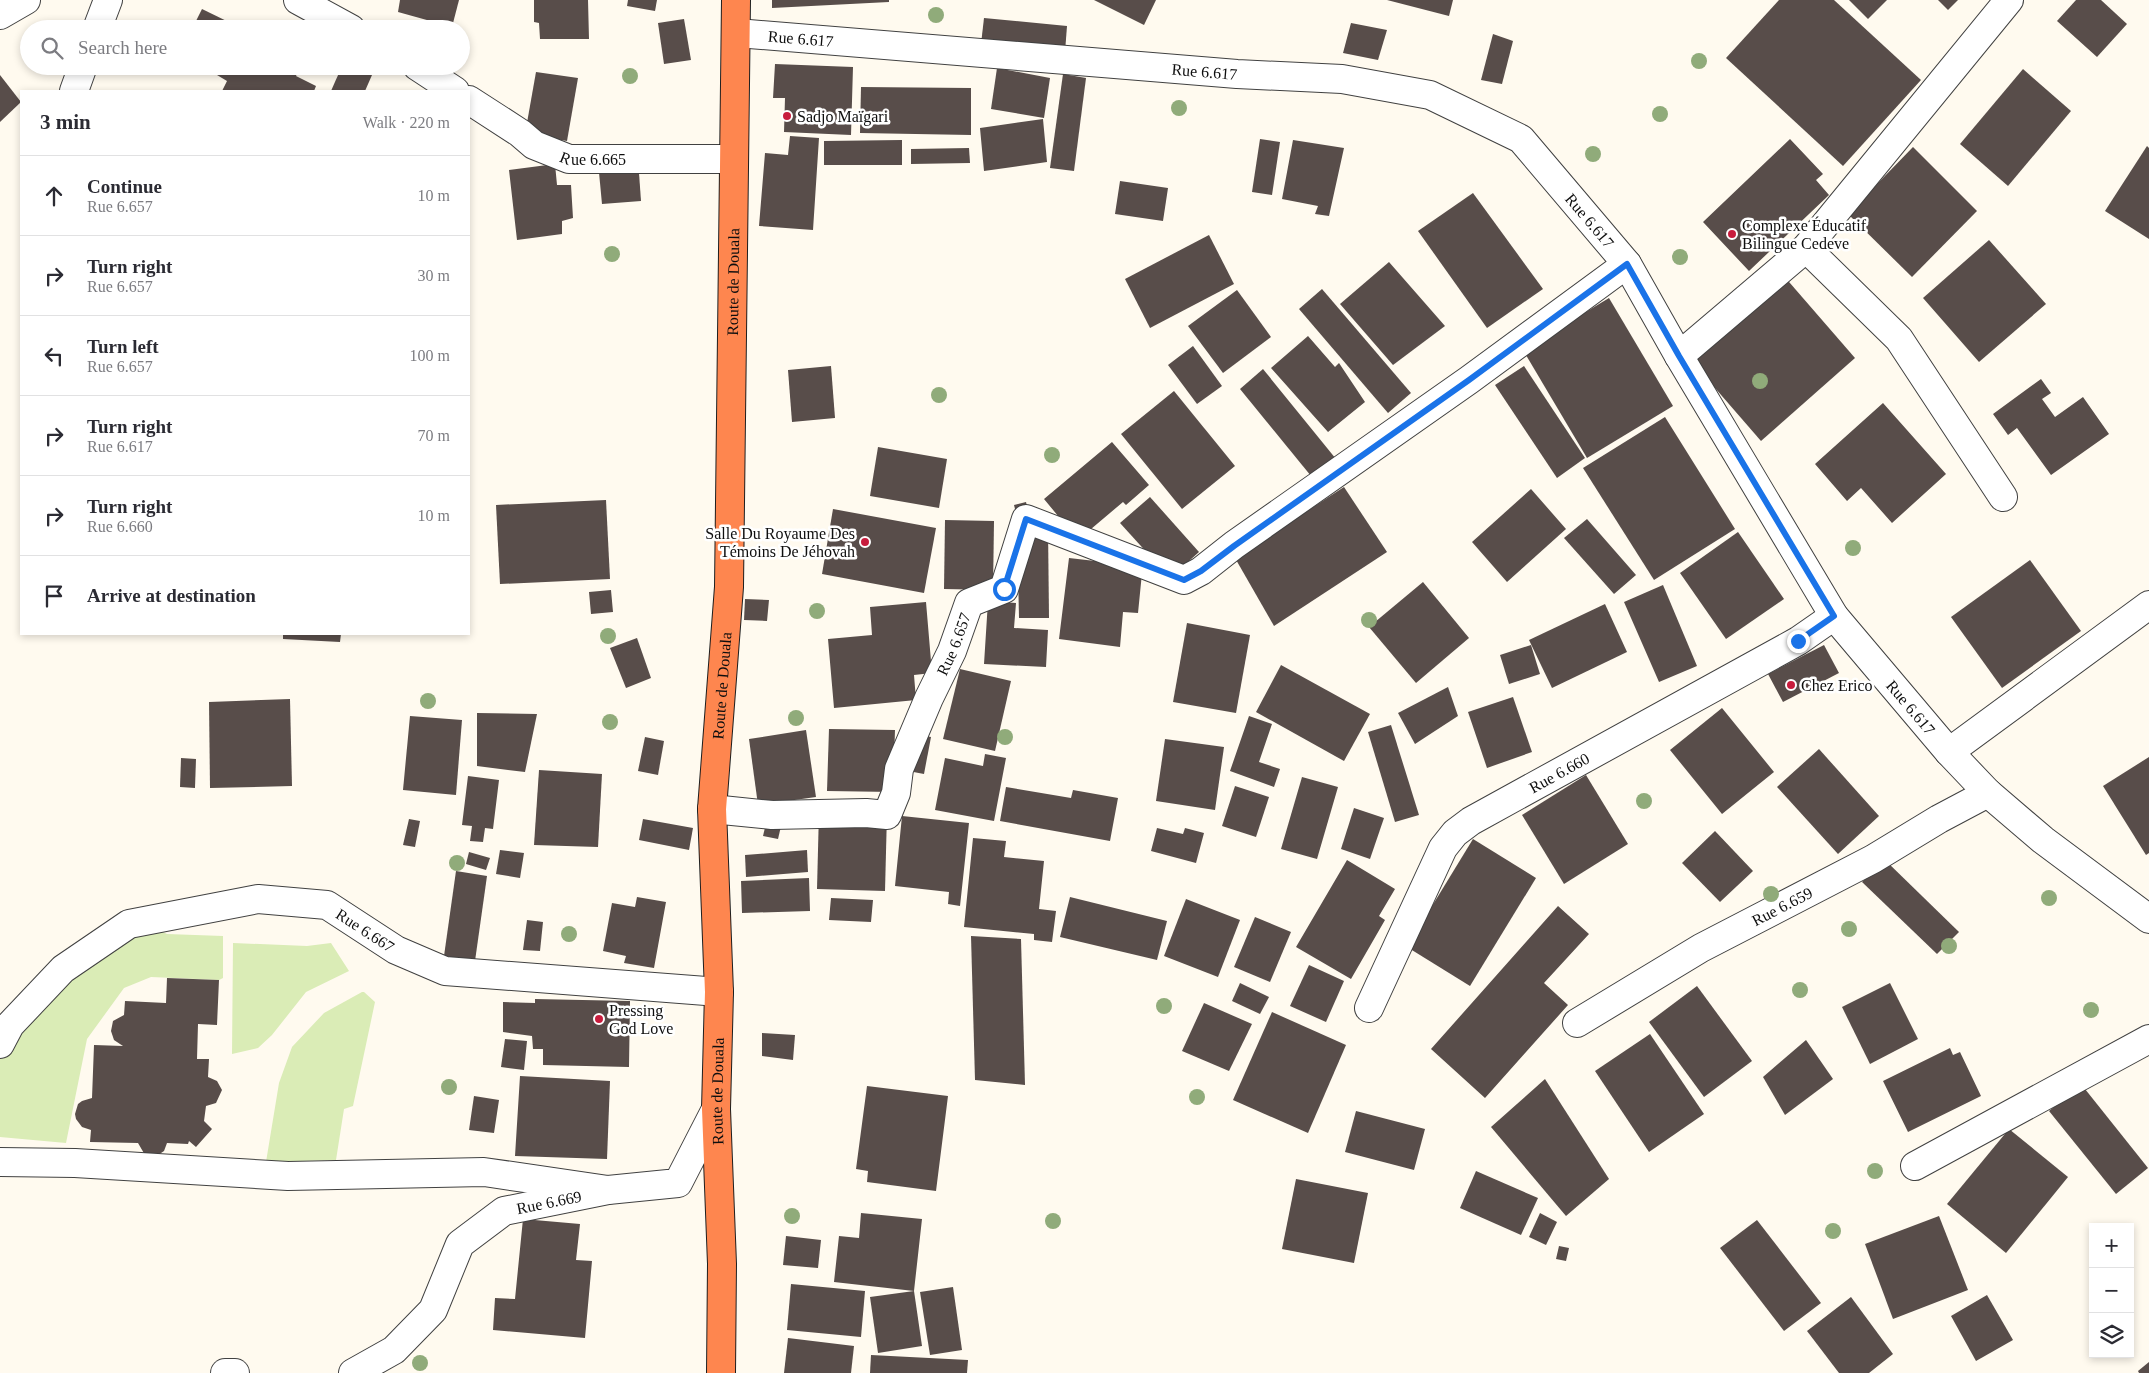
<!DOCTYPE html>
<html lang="en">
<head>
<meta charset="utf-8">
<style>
  body { margin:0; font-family:Georgia,serif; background:#f2f2f3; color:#2b2b33 }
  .controls { position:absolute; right:15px; bottom:15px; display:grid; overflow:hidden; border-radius:0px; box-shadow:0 2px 8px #0003 }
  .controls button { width:45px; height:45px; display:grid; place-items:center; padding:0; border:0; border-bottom:1px solid #e1e1e2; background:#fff; color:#2b2b33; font:25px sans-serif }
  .stop { position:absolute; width:15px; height:15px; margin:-11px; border:4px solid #1a73e8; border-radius:50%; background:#fff }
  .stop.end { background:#1a73e8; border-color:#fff; box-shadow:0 1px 5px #0008 }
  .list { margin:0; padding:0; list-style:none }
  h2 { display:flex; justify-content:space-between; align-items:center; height:65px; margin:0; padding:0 20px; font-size:21px }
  h2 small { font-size:16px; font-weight:400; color:#7c7c81 }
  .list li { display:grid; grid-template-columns:32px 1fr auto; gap:15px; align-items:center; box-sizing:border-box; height:80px; padding:0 20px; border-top:1px solid #e1e1e2 }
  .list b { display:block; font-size:19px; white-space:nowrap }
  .list p { margin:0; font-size:16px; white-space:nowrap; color:#7c7c81 }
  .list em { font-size:16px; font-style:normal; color:#7c7c81 }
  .icon { flex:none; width:28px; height:28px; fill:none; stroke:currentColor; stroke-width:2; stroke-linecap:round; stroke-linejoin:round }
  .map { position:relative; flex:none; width:2149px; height:1373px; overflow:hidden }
  .search { position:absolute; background:#fff; box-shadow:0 2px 8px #0003; left:20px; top:20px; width:450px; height:55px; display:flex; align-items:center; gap:12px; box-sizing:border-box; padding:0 18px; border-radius:28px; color:#7c7c81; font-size:19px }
  .panel { position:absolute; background:#fff; box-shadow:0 2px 8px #0003; left:20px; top:90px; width:450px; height:545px; border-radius:0px }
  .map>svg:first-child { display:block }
  .green { fill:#daecb6 }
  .building { fill:#584d4a }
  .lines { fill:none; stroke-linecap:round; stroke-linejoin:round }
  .minor-casing { stroke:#414141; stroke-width:30 }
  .highway-casing { stroke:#1f1f1f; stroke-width:30 }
  .minor { stroke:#fff; stroke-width:28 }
  .highway { stroke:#fe864f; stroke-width:28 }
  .tree { fill:#90ab7a }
  .route { stroke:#1a73e8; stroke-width:6 }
  .poi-dot { fill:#c81c3d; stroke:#fff; stroke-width:2 }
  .labels { text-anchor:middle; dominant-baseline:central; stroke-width:5; stroke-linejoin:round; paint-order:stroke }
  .street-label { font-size:16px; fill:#0e0e0e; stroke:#fff }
  .poi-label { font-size:16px; fill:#0e0e0e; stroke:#fff; text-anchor:start }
</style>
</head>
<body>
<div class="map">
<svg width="2149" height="1373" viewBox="0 0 2149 1373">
  <rect width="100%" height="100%" fill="#fffaef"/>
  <g class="green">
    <path d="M160,922L163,932L167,934L223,936V978L219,980L151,977L124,988L87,1039L66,1143L0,1137V1058L64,981L115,940Z"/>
    <path d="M233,943L307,946L331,943L349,971L306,992L272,1035L258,1048L232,1054Z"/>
    <path d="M362,992H364L375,1002L353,1106L344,1109L336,1160L266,1162L279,1083L292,1047L324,1013Z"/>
  </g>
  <g class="building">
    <path d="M400,0H459L452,27L398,12Z"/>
    <path d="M534,0H588L589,39H540L539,23L534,22Z"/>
    <path d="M628,0H657L655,11L627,6Z"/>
    <path d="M772,0H889V2L772,8Z"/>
    <path d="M1094,0H1156L1144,25Z"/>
    <path d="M1387,0H1453L1449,16Z"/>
    <path d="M1779,0H1834L1921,80L1843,166L1726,58Z"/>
    <path d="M1849,0H1887L1868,19Z"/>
    <path d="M1938,0H1958L1948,10Z"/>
    <path d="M2076,0H2101L2127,24L2097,57L2057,21Z"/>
    <path d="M202,9L243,29H192Z"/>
    <path d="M984,18L1067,26L1065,52L981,44Z"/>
    <path d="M684,19L691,60L664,64L658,23Z"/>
    <path d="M1351,23L1387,30L1378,60L1343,53Z"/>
    <path d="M1493,34L1513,41L1502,84L1481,80Z"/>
    <path d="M775,64L853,67L851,135L784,132L785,98H773Z"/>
    <path d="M202,66H301L296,76L316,86L314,91H222L227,81Z"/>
    <path d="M342,66H354L372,75L365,91H331Z"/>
    <path d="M997,68L1050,78L1044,118L991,109Z"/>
    <path d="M2023,69L2071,111L2008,186L1960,144Z"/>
    <path d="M536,72L578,78L567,141L525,134Z"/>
    <path d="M1063,74L1086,78L1074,171L1050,168Z"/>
    <path d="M0,75L21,102L0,122Z"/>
    <path d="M861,87L971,88V135L860,133Z"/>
    <path d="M1043,119L1047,162L984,171L980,128Z"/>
    <path d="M790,136L819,138L813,230L759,226L765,153L788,155Z"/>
    <path d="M1260,139L1280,142L1272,195L1252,192Z"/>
    <path d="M1790,139L1823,174L1816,180L1829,195L1749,271L1703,222Z"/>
    <path d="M902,140V165H824V141Z"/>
    <path d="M1293,140L1344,148L1329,216L1315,214L1318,206L1282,199Z"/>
    <path d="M2147,146L2149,148V239L2105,211Z"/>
    <path d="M1913,147L1977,211L1912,277L1848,214Z"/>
    <path d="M969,148L970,163L911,164V149Z"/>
    <path d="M638,159L641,201L602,204L598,162Z"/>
    <path d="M555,164L557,185H571L573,218L562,221V234L517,240L509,170Z"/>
    <path d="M1120,181L1168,188L1163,221L1115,214Z"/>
    <path d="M1473,193L1543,289L1487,328L1418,231Z"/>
    <path d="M1209,235L1234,284L1150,328L1125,279Z"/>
    <path d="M1989,240L2046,304L1979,362L1923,298Z"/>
    <path d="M1389,262L1445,326L1393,365L1340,304Z"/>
    <path d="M1783,275L1855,358L1761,441L1689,358Z"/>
    <path d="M1322,289L1411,393L1388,413L1299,309Z"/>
    <path d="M1237,290L1271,337L1223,373L1188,326Z"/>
    <path d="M1609,298L1673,406L1587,458L1523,350Z"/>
    <path d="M1308,336L1335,367L1339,363L1365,402L1328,432L1271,368Z"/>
    <path d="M1193,346L1222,386L1197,404L1168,365Z"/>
    <path d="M831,366L835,418L792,422L788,370Z"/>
    <path d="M1524,366L1585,458L1557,478L1495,385Z"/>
    <path d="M1263,369L1336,459L1311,476L1240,389Z"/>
    <path d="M2041,379L2051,393L2042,399L2055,417L2083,397L2109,434L2051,475L2017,428L2008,435L1993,414Z"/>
    <path d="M1174,391L1235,466L1182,509L1121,434Z"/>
    <path d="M1883,403L1946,474L1892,523L1861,488L1847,501L1815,464Z"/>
    <path d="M1665,417L1735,529L1654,580L1583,468Z"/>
    <path d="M1112,442L1149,485L1126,505L1123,502L1078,540L1044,499Z"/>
    <path d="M878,447L947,459L939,508L870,496Z"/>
    <path d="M1344,487L1387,552L1274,626L1235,558Z"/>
    <path d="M1531,489L1566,529L1507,582L1472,542Z"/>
    <path d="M1150,497L1199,552L1170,578L1120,523Z"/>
    <path d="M606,500L610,579L500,584L496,505Z"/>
    <path d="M1026,502L1030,519L1018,521L1014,505Z"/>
    <path d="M833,509L936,528L924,593L822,574Z"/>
    <path d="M1587,519L1636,575L1614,594L1564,538Z"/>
    <path d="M945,520L994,521L993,590L944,589Z"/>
    <path d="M1048,527L1049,618H1019L1017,528Z"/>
    <path d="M1738,532L1784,599L1726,639L1680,573Z"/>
    <path d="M1069,558L1130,565L1142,573L1138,613L1123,612L1120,647L1059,639Z"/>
    <path d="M2030,560L2081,631L2002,688L1951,617Z"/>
    <path d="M1423,582L1469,638L1416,683L1369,627Z"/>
    <path d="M1663,585L1697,666L1659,682L1624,602Z"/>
    <path d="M611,590L613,612L591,614L589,592Z"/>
    <path d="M745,599L769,600L767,621L744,620Z"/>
    <path d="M988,601L1016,603L1014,628L1048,630L1046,667L984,664Z"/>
    <path d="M926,602L932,673L914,675L916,700L834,708L828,639L872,635L870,607Z"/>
    <path d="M1605,604L1627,652L1552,688L1529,640Z"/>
    <path d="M1187,623L1250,635L1236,713L1173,702Z"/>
    <path d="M283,634H341L340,642L283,639Z"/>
    <path d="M637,638L651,678L626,688L610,648Z"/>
    <path d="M1531,645L1540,674L1509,684L1500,655Z"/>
    <path d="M1824,645L1839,673L1783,702L1768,674Z"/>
    <path d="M1281,665L1370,714L1344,761L1256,712Z"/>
    <path d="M960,669L1011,681L995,751L943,739Z"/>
    <path d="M1448,687L1458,716L1415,744L1398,713Z"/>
    <path d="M1513,697L1532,752L1487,768L1468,712Z"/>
    <path d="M290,699L292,786L210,788L209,702Z"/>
    <path d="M1722,708L1774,772L1722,814L1670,750Z"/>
    <path d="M477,713L537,714L525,772L477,766Z"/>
    <path d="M410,716L462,720L456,795L403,790Z"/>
    <path d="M1249,716L1272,724L1259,762L1280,769L1274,787L1230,771Z"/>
    <path d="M1391,725L1419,815L1395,822L1368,732Z"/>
    <path d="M829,729L895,730L893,792L827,791Z"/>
    <path d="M806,730L816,797L758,805L749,739Z"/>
    <path d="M910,733L931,737L924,774L903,770Z"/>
    <path d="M645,737L664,741L658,775L638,771Z"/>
    <path d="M1165,739L1224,747L1215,810L1156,801Z"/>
    <path d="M1819,749L1879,816L1838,854L1777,787Z"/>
    <path d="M985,754L1006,758L994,821L935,810L945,758L983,766Z"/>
    <path d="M2149,757V853L2146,855L2103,786Z"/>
    <path d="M181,758L196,759L195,788L180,787Z"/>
    <path d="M539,770L602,774L598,847L534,845Z"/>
    <path d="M1586,775L1628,844L1564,884L1522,815Z"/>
    <path d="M468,776L499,780L493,829L485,828L483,842L470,841L472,826L462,825Z"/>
    <path d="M1302,777L1338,787L1317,859L1281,849Z"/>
    <path d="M1235,786L1269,797L1256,837L1222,826Z"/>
    <path d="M1006,787L1071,798L1073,790L1118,798L1110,841L1000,821Z"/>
    <path d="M1354,808L1384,818L1370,859L1341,849Z"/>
    <path d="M819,811L887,813L885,891L817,889Z"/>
    <path d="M902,816L969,823L960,906L948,904L949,892L895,886Z"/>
    <path d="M409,819L420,821L415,847L403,845Z"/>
    <path d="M643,819L693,828L689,850L639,840Z"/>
    <path d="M767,819L782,822L778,839L763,836Z"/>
    <path d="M1157,828L1183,834L1185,828L1204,833L1196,863L1151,851Z"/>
    <path d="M1715,831L1753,871L1720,902L1682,863Z"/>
    <path d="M973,838L1006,841L1004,857L1044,861L1039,909L1056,911L1052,942L1034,940V934L964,927Z"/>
    <path d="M1473,839L1536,878L1470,986L1407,947Z"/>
    <path d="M500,850L524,853L520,878L496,874Z"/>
    <path d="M807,850L808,872L746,877L745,855Z"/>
    <path d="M469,852L490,858L486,870L466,864Z"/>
    <path d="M1884,859L1959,932L1937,954L1862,882Z"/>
    <path d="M1347,860L1395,889L1379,916L1385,920L1351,979L1296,947Z"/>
    <path d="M456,871L487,876L475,961L444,956Z"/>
    <path d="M809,878L810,911L742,913L741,881Z"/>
    <path d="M637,897L666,902L654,968L624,963L626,956L603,951L612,903L635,907Z"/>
    <path d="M1070,897L1167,921L1157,960L1060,937Z"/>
    <path d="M831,898L873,900L871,922L829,920Z"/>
    <path d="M1186,899L1240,920L1218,977L1164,956Z"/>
    <path d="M1558,906L1589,934L1544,983L1568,1005L1485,1098L1431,1049Z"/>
    <path d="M1255,917L1291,932L1270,982L1234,967Z"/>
    <path d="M527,920L543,922L540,951L523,950Z"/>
    <path d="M971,936L1021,939L1025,1085L975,1080Z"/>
    <path d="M1309,965L1344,981L1326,1022L1290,1006Z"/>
    <path d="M167,978L219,980L217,1025L198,1024L197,1059H209L208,1077L217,1081L222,1090L216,1103L206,1106L204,1121L212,1129L196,1147L189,1141L188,1144L167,1143L164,1151L155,1157L145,1155L138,1143L90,1142L91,1130L82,1127L76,1119L75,1114L78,1104L82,1101L92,1098L94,1045L123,1046L114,1040L111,1031L113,1021L124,1015L125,1001L166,1003Z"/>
    <path d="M1240,983L1269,997L1260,1014L1232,1001Z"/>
    <path d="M1890,983L1918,1039L1870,1064L1842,1007Z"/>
    <path d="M1697,986L1752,1061L1704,1097L1649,1022Z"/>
    <path d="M535,999L630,1001L629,1067L543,1065V1049H533L532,1036L503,1032V1002L535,1003Z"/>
    <path d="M1204,1003L1252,1024L1229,1071L1182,1051Z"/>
    <path d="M1272,1012L1346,1045L1308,1133L1233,1100Z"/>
    <path d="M762,1033L795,1035L793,1060L762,1056Z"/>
    <path d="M1650,1034L1704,1114L1649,1152L1595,1071Z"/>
    <path d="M505,1039L527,1041L524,1070L501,1067Z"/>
    <path d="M1806,1040L1833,1079L1785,1115L1763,1077Z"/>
    <path d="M1950,1048L1953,1055L1960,1052L1981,1096L1908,1132L1883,1081Z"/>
    <path d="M520,1076L610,1081L607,1159L515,1156Z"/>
    <path d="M1545,1079L1609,1179L1566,1216L1491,1127Z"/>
    <path d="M2081,1084L2148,1168L2116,1194L2049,1111Z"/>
    <path d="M867,1086L948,1096L936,1191L867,1182L868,1171L856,1169Z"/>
    <path d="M474,1096L499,1100L494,1133L469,1130Z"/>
    <path d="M1356,1111L1425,1129L1414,1170L1345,1152Z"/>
    <path d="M2009,1129L2068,1177L2006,1253L1947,1204Z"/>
    <path d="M1476,1171L1538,1198L1521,1235L1460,1208Z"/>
    <path d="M1296,1179L1368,1193L1354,1263L1282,1249Z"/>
    <path d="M861,1213L922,1219L914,1291L834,1282L839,1236L859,1238Z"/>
    <path d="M1540,1213L1557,1222L1546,1245L1529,1237Z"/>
    <path d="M1939,1216L1968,1290L1893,1319L1865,1244Z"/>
    <path d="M523,1219L580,1224L576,1260L592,1261L585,1338L493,1330L495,1298L515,1299Z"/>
    <path d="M1757,1220L1821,1303L1784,1331L1720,1248Z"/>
    <path d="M786,1236L821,1240L818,1268L783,1265Z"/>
    <path d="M1559,1246L1569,1248L1566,1261L1556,1259Z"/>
    <path d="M791,1284L865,1291L861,1337L787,1330Z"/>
    <path d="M953,1287L962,1350L930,1355L920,1292Z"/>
    <path d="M914,1291L922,1346L878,1353L870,1297Z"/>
    <path d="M1987,1295L2013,1340L1976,1361L1951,1316Z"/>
    <path d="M1851,1297L1893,1354L1869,1373H1839L1807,1331Z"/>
    <path d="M788,1338L854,1346L851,1373H784Z"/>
    <path d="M871,1355L968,1360L967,1373H870Z"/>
    <path d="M2149,1362V1373H2139L2138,1371Z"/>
  </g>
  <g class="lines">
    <defs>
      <g id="minor">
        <path d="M298,0L351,29"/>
        <path d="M0,15L26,0"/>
        <path d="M97,29L108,0"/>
        <path id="s1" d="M737,33L1237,74L1342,79L1430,95L1521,139L1627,264L1679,356L1834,616L1949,752L1988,793L2043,840L2149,919"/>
        <path d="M417,66L455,91"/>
        <path d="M74,91L83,66"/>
        <path id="s2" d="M469,100L520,133L534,145L569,159H734"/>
        <path d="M1806,248L1899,339L2003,497"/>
        <path d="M1679,356L1806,248L2009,0"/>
        <path d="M1949,752L2149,605"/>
        <path id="s3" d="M712,809L772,815L866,813L887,815L896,793L899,769L929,698L952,651L969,603L1004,589L1026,519L1184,580L1201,571L1234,545L1469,380L1627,264"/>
        <path id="s4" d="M1369,1008L1443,848L1455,833L1471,821L1798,641L1834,616"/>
        <path id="s5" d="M1577,1023L1701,948L1873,859L1939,819L1988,793"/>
        <path id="s6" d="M0,1044L10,1025L63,969L129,924L258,899L327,905L396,950L445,971L719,992"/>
        <path d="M0,1162L75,1163L288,1176L484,1172L608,1190"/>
        <path d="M1915,1166L2149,1039"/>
        <path d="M225,1373H235"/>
        <path id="s7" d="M353,1373L394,1350L433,1310L460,1244L504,1211L608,1190L678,1183L716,1109"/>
      </g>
      <g id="highway">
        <path id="s8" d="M721,1373L722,1264L716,1109L719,992L712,809L729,587L736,0"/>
      </g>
    </defs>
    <use href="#minor" class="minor-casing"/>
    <use href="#highway" class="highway-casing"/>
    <use href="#minor" class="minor"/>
    <use href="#highway" class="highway"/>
  </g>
  <g class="tree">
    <circle cx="936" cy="15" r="8"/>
    <circle cx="1699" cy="61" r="8"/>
    <circle cx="630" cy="76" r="8"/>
    <circle cx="1179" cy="108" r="8"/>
    <circle cx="1660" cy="114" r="8"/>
    <circle cx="1593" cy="154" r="8"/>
    <circle cx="612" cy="254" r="8"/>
    <circle cx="1680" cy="257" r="8"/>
    <circle cx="1760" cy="381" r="8"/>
    <circle cx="939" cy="395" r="8"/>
    <circle cx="1052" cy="455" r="8"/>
    <circle cx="1853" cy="548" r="8"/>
    <circle cx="817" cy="611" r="8"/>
    <circle cx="1369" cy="620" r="8"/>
    <circle cx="608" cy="636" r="8"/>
    <circle cx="428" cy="701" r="8"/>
    <circle cx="796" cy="718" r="8"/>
    <circle cx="610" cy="722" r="8"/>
    <circle cx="1005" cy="737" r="8"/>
    <circle cx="1644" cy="801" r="8"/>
    <circle cx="457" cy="863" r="8"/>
    <circle cx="1771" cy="894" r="8"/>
    <circle cx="2049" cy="898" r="8"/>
    <circle cx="1849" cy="929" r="8"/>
    <circle cx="569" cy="934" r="8"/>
    <circle cx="1949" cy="946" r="8"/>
    <circle cx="1800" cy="990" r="8"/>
    <circle cx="1164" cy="1006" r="8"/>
    <circle cx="2091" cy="1010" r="8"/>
    <circle cx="449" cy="1087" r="8"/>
    <circle cx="1197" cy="1097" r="8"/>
    <circle cx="1875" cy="1171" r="8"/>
    <circle cx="792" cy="1216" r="8"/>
    <circle cx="1053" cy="1221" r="8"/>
    <circle cx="1833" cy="1231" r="8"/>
    <circle cx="420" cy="1363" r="8"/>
  </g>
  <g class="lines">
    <path class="route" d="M1004,589L1026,519L1184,580L1201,571L1234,546L1469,380L1627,264L1679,356L1834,616L1798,641"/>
  </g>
  <g class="poi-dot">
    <circle cx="787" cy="116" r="5"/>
    <circle cx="1732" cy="234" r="5"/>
    <circle cx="865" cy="542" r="5"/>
    <circle cx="1791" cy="685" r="5"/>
    <circle cx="599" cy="1019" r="5"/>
  </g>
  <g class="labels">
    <g class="street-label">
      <text stroke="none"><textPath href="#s1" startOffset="64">Rue 6.617</textPath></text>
      <text stroke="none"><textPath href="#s1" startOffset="469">Rue 6.617</textPath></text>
      <text stroke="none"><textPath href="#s2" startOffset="141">Rue 6.665</textPath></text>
      <text stroke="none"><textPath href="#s1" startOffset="904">Rue 6.617</textPath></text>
      <text stroke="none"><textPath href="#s8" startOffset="1092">Route de Douala</textPath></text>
      <text stroke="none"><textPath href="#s3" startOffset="360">Rue 6.657</textPath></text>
      <text stroke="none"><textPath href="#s8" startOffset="688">Route de Douala</textPath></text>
      <text stroke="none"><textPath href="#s1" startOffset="1489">Rue 6.617</textPath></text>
      <text stroke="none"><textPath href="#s4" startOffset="316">Rue 6.660</textPath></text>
      <text stroke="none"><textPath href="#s5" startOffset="236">Rue 6.659</textPath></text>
      <text stroke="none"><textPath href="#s6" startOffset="425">Rue 6.667</textPath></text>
      <text stroke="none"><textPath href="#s8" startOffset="282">Route de Douala</textPath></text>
      <text stroke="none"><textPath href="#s7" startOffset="275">Rue 6.669</textPath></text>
    </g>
    <g class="poi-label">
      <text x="797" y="116">Sadjo Maïgari</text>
      <text x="1742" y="225">Complexe Éducatif<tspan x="1742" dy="18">Bilingue Cedeve</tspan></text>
      <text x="855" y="533" text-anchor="end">Salle Du Royaume Des<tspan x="855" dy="18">Témoins De Jéhovah</tspan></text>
      <text x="1801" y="685">Chez Erico</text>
      <text x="609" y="1010">Pressing<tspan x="609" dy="18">God Love</tspan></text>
    </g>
  </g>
</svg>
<div class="controls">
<button>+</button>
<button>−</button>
<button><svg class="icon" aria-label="layers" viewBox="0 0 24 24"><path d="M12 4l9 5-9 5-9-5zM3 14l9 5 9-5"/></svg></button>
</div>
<div class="stop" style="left:1004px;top:589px"></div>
<div class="stop end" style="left:1798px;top:641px"></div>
<div class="search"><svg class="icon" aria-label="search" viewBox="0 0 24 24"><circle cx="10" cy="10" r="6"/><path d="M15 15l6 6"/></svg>Search here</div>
<section class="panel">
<h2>3 min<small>Walk · 220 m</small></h2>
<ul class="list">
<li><svg class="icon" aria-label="ahead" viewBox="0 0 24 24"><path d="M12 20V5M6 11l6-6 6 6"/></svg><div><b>Continue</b><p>Rue 6.657</p></div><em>10 m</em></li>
<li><svg class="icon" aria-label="right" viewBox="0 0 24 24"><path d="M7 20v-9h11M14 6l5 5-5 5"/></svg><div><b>Turn right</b><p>Rue 6.657</p></div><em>30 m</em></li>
<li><svg class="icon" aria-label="left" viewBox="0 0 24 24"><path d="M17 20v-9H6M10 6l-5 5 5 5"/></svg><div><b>Turn left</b><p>Rue 6.657</p></div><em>100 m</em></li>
<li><svg class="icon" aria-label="right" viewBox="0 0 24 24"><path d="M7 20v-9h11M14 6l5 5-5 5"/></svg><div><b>Turn right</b><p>Rue 6.617</p></div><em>70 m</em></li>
<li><svg class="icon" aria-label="right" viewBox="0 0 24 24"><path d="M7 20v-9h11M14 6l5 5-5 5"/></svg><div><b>Turn right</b><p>Rue 6.660</p></div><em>10 m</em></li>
<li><svg class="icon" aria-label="arrive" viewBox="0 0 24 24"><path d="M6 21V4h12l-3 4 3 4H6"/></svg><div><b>Arrive at destination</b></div></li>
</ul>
</section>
</div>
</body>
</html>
